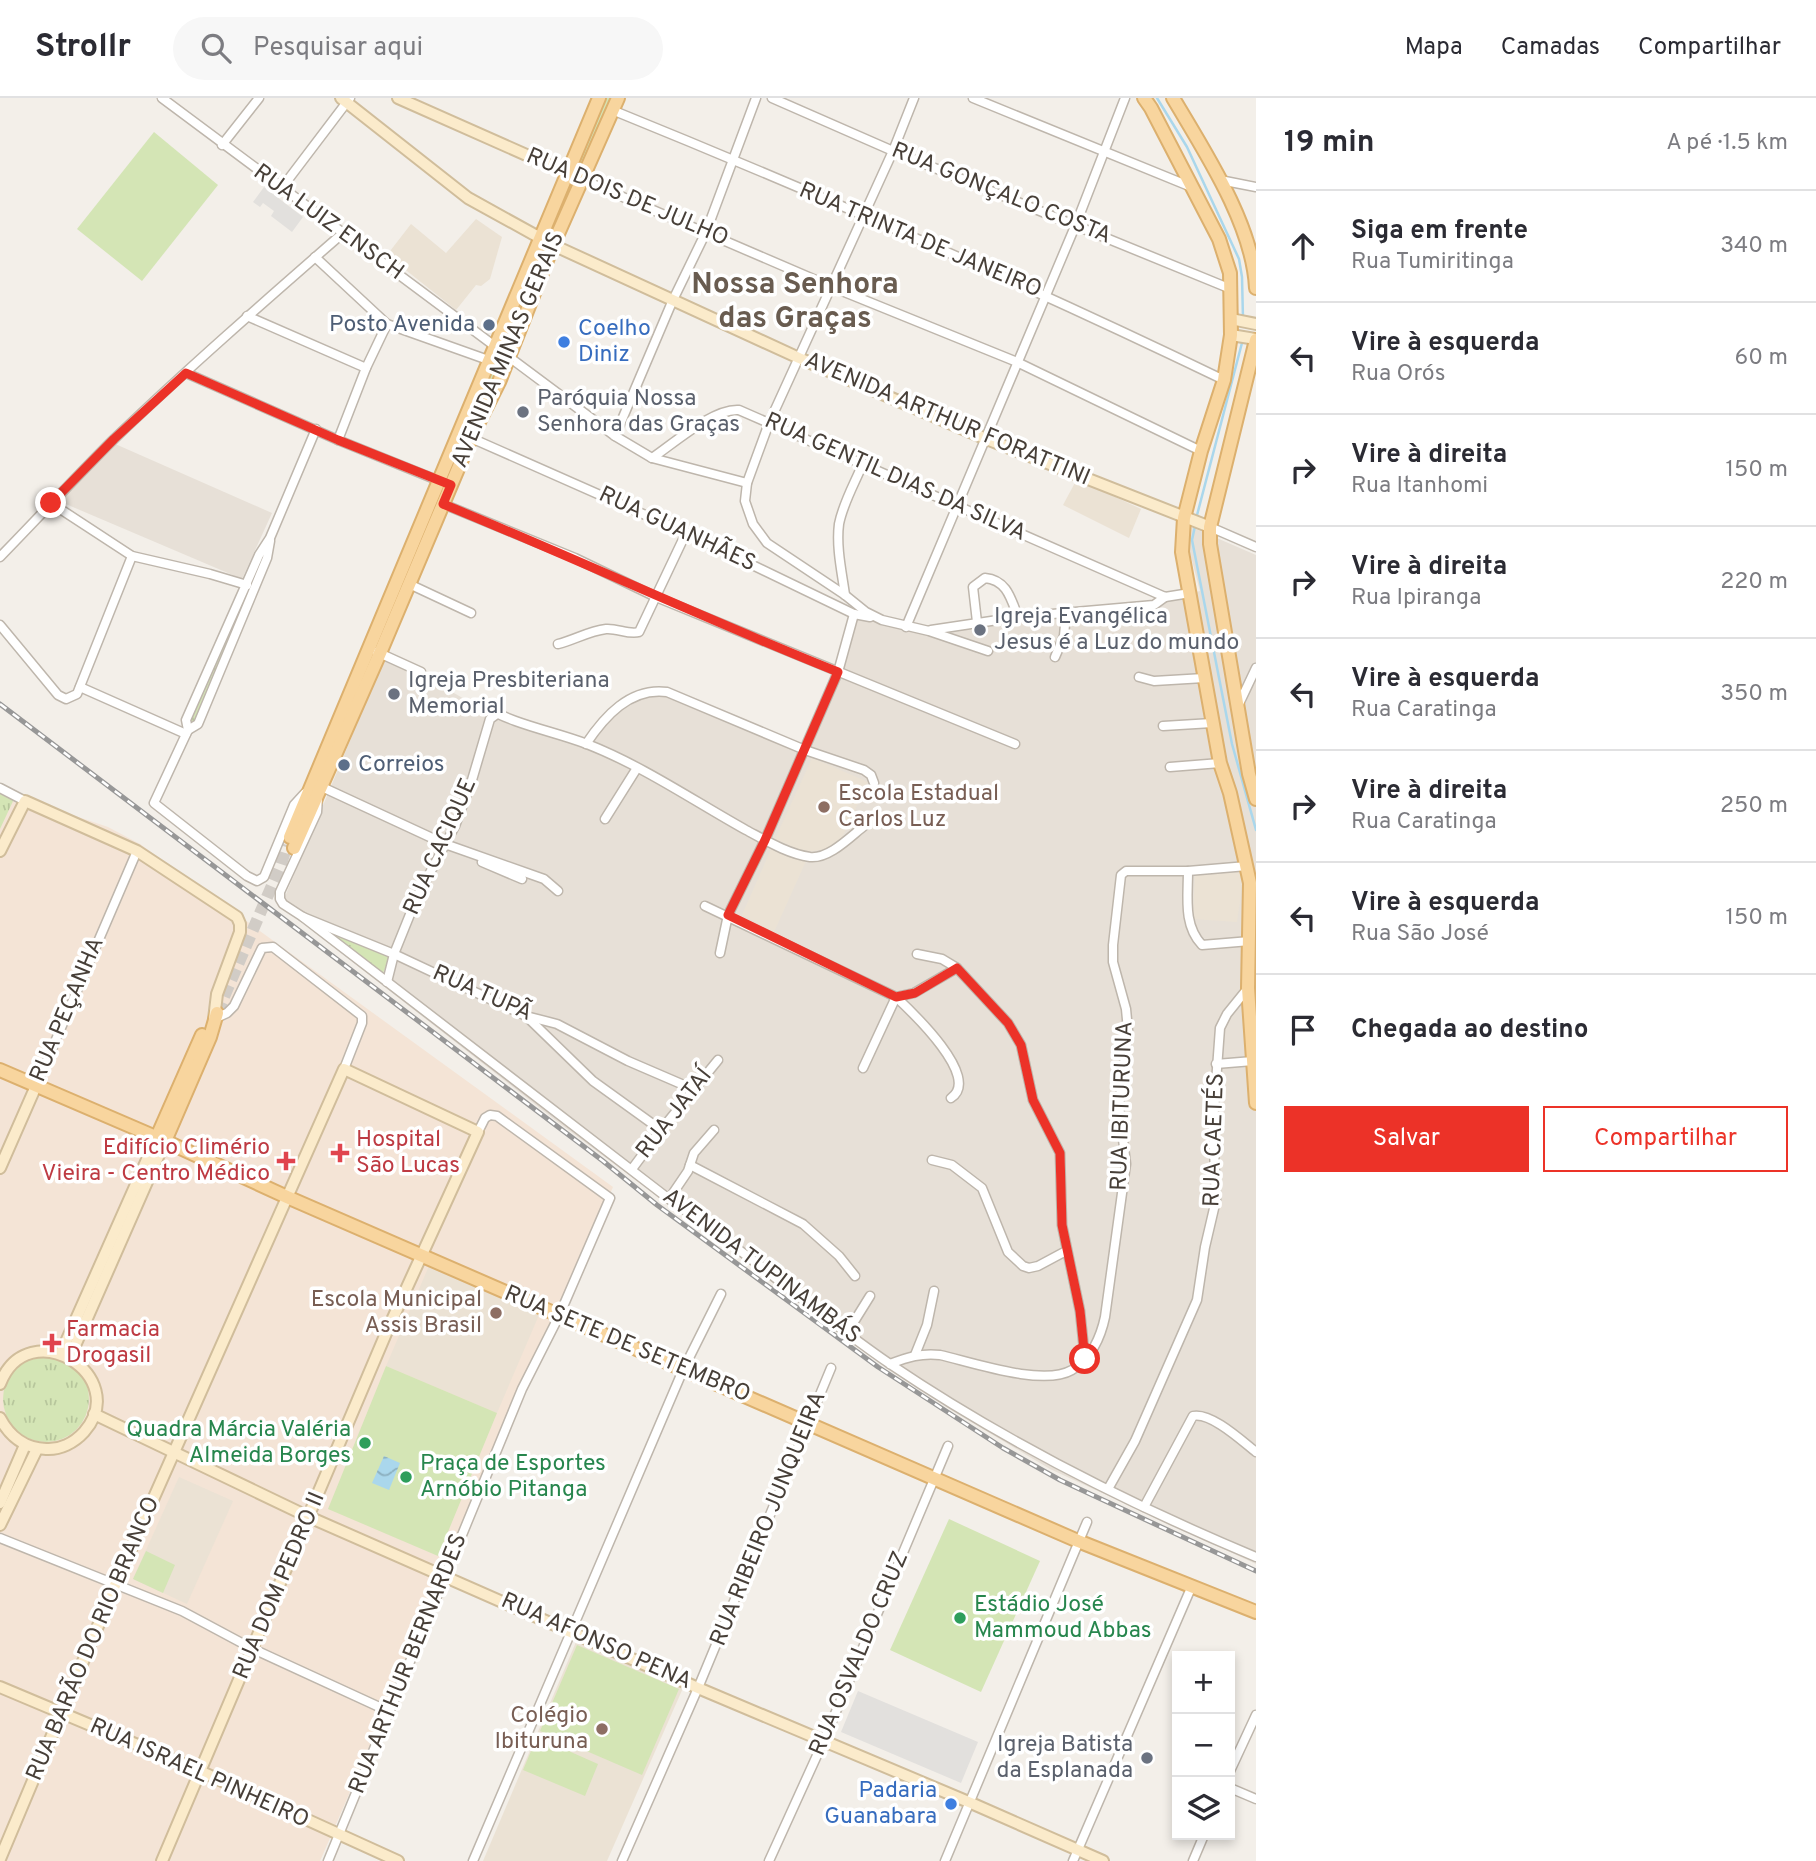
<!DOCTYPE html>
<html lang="pt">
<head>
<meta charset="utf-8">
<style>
  body { margin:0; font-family:Overpass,sans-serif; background:#f7f7f7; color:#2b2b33 }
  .controls { position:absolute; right:21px; bottom:21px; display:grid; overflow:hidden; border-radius:0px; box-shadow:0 4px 10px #0003 }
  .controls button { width:63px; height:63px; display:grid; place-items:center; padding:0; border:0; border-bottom:2px solid #e1e1e2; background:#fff; color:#2b2b33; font:35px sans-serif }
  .stop { position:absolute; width:21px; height:21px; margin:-16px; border:5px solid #ec3228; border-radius:50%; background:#fff }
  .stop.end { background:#ec3228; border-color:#fff; box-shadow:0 2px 7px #0008 }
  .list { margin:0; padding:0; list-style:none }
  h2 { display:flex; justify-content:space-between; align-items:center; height:91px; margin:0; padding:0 28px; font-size:30px }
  h2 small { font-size:23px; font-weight:400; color:#7c7c81 }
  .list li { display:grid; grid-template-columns:46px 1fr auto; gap:21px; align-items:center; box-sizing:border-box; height:112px; padding:0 28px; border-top:2px solid #e1e1e2 }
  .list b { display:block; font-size:26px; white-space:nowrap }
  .list p { margin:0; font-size:23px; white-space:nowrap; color:#7c7c81 }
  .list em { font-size:23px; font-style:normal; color:#7c7c81 }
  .actions { display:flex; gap:14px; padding:21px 28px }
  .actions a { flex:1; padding:16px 0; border:2px solid #ec3228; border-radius:0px; text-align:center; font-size:24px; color:#ec3228 }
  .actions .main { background:#ec3228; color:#fff }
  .icon { flex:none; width:38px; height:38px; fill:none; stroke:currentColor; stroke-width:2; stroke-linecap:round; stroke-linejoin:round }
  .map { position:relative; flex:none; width:1256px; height:1763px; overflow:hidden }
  header { display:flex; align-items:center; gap:42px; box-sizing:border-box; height:98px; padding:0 35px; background:#fff; border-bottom:2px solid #e1e1e2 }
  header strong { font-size:33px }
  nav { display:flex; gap:38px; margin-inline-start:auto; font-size:24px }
  .search { width:490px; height:63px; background:#f7f7f7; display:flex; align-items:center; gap:18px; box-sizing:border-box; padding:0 24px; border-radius:38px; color:#7c7c81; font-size:26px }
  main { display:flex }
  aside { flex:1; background:#fff }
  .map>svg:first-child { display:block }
  .residential { fill:#e7e0d7 }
  .commercial { fill:#f4e4d6 }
  .education { fill:#ebe2d4 }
  .grass { fill:url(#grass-tufts) }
  .pitch { fill:#d4e5b5 }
  .parking { fill:#e2e0dd }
  .water { fill:url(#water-waves) }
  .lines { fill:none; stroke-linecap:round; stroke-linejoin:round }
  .stream { stroke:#aad7ec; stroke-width:2.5 }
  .primary-tunnel { stroke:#d1ccc6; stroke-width:12; stroke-dasharray:12 6; stroke-linecap:butt }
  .street-casing { stroke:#beb6ac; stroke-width:11 }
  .secondary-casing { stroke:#d0bd9b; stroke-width:14 }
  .primary-casing { stroke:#dcb06e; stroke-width:16 }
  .street { stroke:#fff; stroke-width:8 }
  .secondary { stroke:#fbebcb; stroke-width:10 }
  .primary { stroke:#f8d59e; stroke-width:12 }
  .rail-casing { stroke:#979797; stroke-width:5 }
  .rail { stroke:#fff; stroke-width:2.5; stroke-dasharray:8; stroke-linecap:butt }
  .route { stroke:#ec3228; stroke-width:9 }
  .service-dot { fill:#5c6f8a; stroke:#fff; stroke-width:2.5 }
  .shop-dot { fill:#3f7fe0; stroke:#fff; stroke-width:2.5 }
  .worship-dot { fill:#6b7280; stroke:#fff; stroke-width:2.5 }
  .education-dot { fill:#8d6e63; stroke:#fff; stroke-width:2.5 }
  .health-dot { fill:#e0444e; stroke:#fff; stroke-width:2.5 }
  .leisure-dot { fill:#2e9e5b; stroke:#fff; stroke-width:2.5 }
  .labels { text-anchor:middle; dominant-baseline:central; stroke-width:7; stroke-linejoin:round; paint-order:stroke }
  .street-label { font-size:23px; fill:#473f38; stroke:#fff }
  .service-label { font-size:23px; fill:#4e5e75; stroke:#fff; text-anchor:end }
  .shop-label { font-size:23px; fill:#366cbe; stroke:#fff; text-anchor:start }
  .worship-label { font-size:23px; fill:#5b616d; stroke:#fff; text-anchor:start }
  .education-label { font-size:23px; fill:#785e54; stroke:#fff; text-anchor:end }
  .health-label { font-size:23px; fill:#be3a42; stroke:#fff; text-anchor:start }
  .leisure-label { font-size:23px; fill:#27864d; stroke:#fff; text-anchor:start }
  .district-label { font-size:30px; font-weight:bold; fill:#695c50; stroke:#fff }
</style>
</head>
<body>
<header>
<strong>Strollr</strong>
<div class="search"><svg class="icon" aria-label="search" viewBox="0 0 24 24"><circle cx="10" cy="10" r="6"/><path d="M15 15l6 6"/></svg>Pesquisar aqui</div>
<nav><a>Mapa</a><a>Camadas</a><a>Compartilhar</a></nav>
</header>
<main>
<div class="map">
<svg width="1256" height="1763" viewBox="0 0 1256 1763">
  <defs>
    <pattern id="grass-tufts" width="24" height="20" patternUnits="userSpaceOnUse" patternTransform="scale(1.75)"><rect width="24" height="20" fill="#d4e5b5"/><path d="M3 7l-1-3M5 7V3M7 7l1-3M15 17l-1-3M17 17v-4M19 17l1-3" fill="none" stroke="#b7c69c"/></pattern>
    <pattern id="water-waves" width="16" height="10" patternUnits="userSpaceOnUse" patternTransform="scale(1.75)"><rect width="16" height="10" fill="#aad7ec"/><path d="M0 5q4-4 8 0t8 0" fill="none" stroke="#8cb0c0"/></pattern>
  </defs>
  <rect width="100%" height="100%" fill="#f3efe9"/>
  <g class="residential">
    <path d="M113,345L272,415L242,481L54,401Z"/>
    <path d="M1182,425L1256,457V1466L1050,1371L946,1309L854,1247L738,1158L555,1022L281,808L352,638L381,558L428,580L492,617L587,650L606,614L650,590L666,592L803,653L836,575L855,518L865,517L927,534L966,528L1148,510L1163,502L1200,493Z"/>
  </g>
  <path class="commercial" d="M0,686L25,701L108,729L140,746L613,1089L320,1763H0Z"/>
  <g class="education">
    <path d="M476,121L502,139L490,181L481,188L476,187L456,212L387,157L411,126L446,155Z"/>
    <path d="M1077,381L1141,411L1129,440L1063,407Z"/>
    <path d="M812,660L868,684L842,740L826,751L805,754L775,741Z"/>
    <path d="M772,749L806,763L774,834L742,817Z"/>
    <path d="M1244,773L1237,824L1193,821L1195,775Z"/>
    <path d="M431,1163L542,1210L497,1315L386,1268Z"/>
    <path d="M179,1379L233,1403L187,1506L133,1481Z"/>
    <path d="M576,1544L683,1590L607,1763H483Z"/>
  </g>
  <g class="grass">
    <path d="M605,0H614L494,284L313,693Z"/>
    <path d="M262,460L264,461L195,625H190V620Z"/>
    <path d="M0,694L14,701L0,731Z"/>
    <path d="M314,826L390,857L382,878Z"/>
    <circle cx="46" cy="1301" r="43"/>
  </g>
  <g class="pitch">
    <path d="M154,34L218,87L142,183L77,131Z"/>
    <path d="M386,1268L497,1315L438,1458L328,1411Z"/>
    <path d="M949,1421L1040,1463L981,1594L890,1552Z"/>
    <path d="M146,1453L175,1467L163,1495L133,1481Z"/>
    <path d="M577,1547L679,1591L642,1677L540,1633Z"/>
    <path d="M537,1639L598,1666L585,1698L523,1672Z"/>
  </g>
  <g class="parking">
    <path d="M264,89L303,119L292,134L271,118L274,113L263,105L260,109L253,104Z"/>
    <path d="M858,1593L978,1644L961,1685L841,1634Z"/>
  </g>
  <path class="water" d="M384,1358L400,1365L389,1392L372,1385Z"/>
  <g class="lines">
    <g class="stream">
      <path d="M1157,0L1187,49L1239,161L1242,179L1243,221"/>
      <path d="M1196,421L1243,241"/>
      <path d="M1195,428L1192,442L1232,646L1256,732"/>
    </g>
    <path class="primary-tunnel" d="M217,915L280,769L287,747"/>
    <defs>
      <g id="street">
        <path d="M162,0L496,249"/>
        <path d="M772,0L893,53L1231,191"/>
        <path d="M914,0L893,53L769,325L747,385L745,403L753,426L767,445L845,497L866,514L882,522L929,533L988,553"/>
        <path d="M973,0L1189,88"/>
        <path d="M612,12C819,96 1023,185 1224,282"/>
        <path d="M222,47L259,0"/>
        <path d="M567,75L832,189L1017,264L1201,353"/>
        <path d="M1220,82L1256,89"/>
        <path d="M281,91L350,0"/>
        <path d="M315,159L387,226L491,263"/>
        <path d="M247,218L366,270"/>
        <path d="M509,259L615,338L652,360C673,346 713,310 739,312L1165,499L1190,495"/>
        <path d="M186,275L338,342L442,384"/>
        <path d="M615,338L672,204L706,134L756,0"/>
        <path d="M471,340L686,435L854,516L870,519"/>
        <path d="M338,342L366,270L387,226"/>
        <path d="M652,360L747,385"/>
        <path d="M51,405L132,458L210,476L247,487"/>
        <path d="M443,406L575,460L656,499L1015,646"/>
        <path d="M1210,429L1256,449"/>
        <path d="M0,459C38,420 74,381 112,343C187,271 265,203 343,135"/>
        <path d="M409,486L471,515"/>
        <path d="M845,497C842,475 836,449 839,426C843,405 855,385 863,365"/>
        <path d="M977,524L973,489L985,480C1007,482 1011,501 1018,519"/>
        <path d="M0,527L58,597L66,601L77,596L132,458"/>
        <path d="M906,529L1076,126L1125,0"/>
        <path d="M931,532L1018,519L1154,507L1165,499"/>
        <path d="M558,546C574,542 589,533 606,531C617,530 629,537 639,534L686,435"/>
        <path d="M377,554L421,574"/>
        <path d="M1055,559L1064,538L1066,515"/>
        <path d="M1139,579L1154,583L1204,580"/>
        <path d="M80,589L186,636"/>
        <path d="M483,608C515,627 553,633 587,646C643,668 694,703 746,732C765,742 788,756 810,759C829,761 850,739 864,728"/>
        <path d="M1238,608L1256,570"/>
        <path d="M1163,628L1212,625"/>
        <path d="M188,632L198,626L267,460L270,443"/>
        <path d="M586,646C604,619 630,589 667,594L805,652L864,672L871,677L874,685"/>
        <path d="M1170,669L1220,665"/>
        <path d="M322,689L445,746L544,781L558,793"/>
        <path d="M0,690L25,703"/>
        <path d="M305,695L294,707L264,779L257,783L247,778L154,705L188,632L186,622L259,457L270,440L316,331"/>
        <path d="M318,700L317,714L280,794V801L283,806L303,819L394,856L526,918L557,926L628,963L693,991"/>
        <path d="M605,721L637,670"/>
        <path d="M482,764L522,781"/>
        <path d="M1188,773C1188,799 1183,827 1202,847L1250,843"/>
        <path d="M705,808L896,899C912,914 982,980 951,1000"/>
        <path d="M303,819L669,1101C745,1152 814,1214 890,1266C1004,1343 1129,1406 1256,1459"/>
        <path d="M720,855L728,817L765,742L838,574L854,516"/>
        <path d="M917,856L942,861L957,870L1008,925L1021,947L1033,1002L1060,1055L1062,1127L1080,1213L1085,1261"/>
        <path d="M387,884L394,856L417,799L455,728L472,682L490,621L497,616"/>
        <path d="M527,919L593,983L661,1032"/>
        <path d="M214,921L227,915L234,908L262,850L273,849L362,918V925L344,971"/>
        <path d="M1216,966L1253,963"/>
        <path d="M863,970L896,899L914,895L957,870"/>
        <path d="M36,988L137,753"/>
        <path d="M932,1062L952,1067L982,1090L1008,1154L1023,1168L1029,1170L1038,1168L1066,1153"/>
        <path d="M690,1067L803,1126L839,1158L855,1178"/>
        <path d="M632,1071L661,1032L718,962"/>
        <path d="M669,1101L688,1073L694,1055L714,1032"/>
        <path d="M847,1235L870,1198"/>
        <path d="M915,1257L927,1227L934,1193"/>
        <path d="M890,1266C908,1259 921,1255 940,1257C971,1264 1043,1289 1072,1272C1091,1262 1101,1238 1105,1219L1126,1066L1119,1008L1128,932L1126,911L1113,864V847L1121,777L1126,773H1188L1247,768"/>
        <path d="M1108,1391L1135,1343L1197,1202L1205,1149L1216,1102L1213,1025L1220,930L1227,916L1248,890"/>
        <path d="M1144,1409L1193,1318C1211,1314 1242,1343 1256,1354"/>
        <path d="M0,1440L182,1513L253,1551L388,1613"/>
        <path d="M1230,1673L1256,1617"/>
        <path d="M1230,1690L1256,1701"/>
        <path d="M328,1763L522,1291L559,1218L610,1100L497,1018L490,1017L485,1020L478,1034"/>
        <path d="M473,1763L683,1272L721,1196"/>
        <path d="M622,1763L698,1590L831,1270"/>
        <path d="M769,1763L824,1642L948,1348"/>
        <path d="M945,1763L1087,1424"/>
        <path d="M1073,1763L1191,1490"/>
        <path d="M1193,1763L1204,1737"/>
      </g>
      <g id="secondary">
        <path d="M341,0L468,100L553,147L799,260L984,340L1210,429"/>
        <path d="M398,0L567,75"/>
        <path d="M1231,221L1256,226"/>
        <path d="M1231,237L1256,241"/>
        <path d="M0,753L25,703L137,753L237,819L240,826V834L217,896L214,921"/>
        <path d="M0,1070L36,988"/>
        <path d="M61,1255L157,1039"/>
        <path d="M70,1259L165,1043"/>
        <path d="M0,1286C28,1213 133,1278 84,1334C74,1345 60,1352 46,1351C24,1350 10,1339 0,1320"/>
        <path d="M94,1316L309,1419L698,1590L971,1705L1103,1763"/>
        <path d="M0,1405L25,1347"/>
        <path d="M0,1427L37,1351"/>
        <path d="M0,1589L202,1674L398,1763"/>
        <path d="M0,1761L116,1485L344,971L478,1034L387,1233L162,1763"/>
      </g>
      <g id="primary">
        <path d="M1144,0L1151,10L1219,141L1230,175L1231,237L1224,282L1201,353L1184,420L1182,454L1220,665L1230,695L1250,785L1248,890L1256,1005"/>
        <path d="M1173,0C1205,54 1253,127 1256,190"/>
        <path d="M1256,242L1210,429V446L1249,676L1256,701"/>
        <path d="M290,739L599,0"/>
        <path d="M294,750L380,555L471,340L499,284L553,147L618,0"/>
        <path d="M0,972L165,1043L287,1099L1078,1443L1256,1514"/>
        <path d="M157,1039L202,937"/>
        <path d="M165,1043L210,939L217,915"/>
      </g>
    </defs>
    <use href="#street" class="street-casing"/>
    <use href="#secondary" class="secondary-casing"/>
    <use href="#primary" class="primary-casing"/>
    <use href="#street" class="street"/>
    <use href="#secondary" class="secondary"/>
    <use href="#primary" class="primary"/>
    <defs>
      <path id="rail" d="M0,606L603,1063L657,1107L878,1269L1003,1350L1060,1382L1256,1473"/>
    </defs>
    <use href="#rail" class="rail-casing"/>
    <use href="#rail" class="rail"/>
  </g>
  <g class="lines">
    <path class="route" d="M51,405L114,341L186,275L338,342L451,387L443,406C575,460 705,521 838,574L765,742L728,817L896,899L915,895L957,870L1008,925L1021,947L1033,1002L1060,1055L1062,1127L1080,1213L1085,1261"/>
  </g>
  <g class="service-dot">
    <circle cx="489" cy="227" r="7"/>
    <circle cx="344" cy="667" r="7"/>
  </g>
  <g class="shop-dot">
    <circle cx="564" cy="244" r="7"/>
    <circle cx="951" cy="1706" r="7"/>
  </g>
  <g class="worship-dot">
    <circle cx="523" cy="314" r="7"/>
    <circle cx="980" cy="532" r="7"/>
    <circle cx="394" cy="596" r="7"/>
    <circle cx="1147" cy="1660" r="7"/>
  </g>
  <g class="education-dot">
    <circle cx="824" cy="709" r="7"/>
    <circle cx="496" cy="1215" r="7"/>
    <circle cx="602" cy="1631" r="7"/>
  </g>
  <g class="health-dot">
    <path d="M336.5 1044.5h7v7h7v7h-7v7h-7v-7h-7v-7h7z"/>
    <path d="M282.5 1052.5h7v7h7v7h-7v7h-7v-7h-7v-7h7z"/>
    <path d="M48.5 1234.5h7v7h7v7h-7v7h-7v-7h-7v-7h7z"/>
  </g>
  <g class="leisure-dot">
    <circle cx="365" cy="1345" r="7"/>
    <circle cx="406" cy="1379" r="7"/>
    <circle cx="960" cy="1520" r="7"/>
  </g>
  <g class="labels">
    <g class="street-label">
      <text transform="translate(1001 96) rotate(22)">RUA GONÇALO COSTA</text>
      <text transform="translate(627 100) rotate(23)">RUA DOIS DE JULHO</text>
      <text transform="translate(328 125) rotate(36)">RUA LUIZ ENSCH</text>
      <text transform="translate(920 143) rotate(23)">RUA TRINTA DE JANEIRO</text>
      <text transform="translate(509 252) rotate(-67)">AVENIDA MINAS GERAIS</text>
      <text transform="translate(947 322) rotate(23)">AVENIDA ARTHUR FORATTINI</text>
      <text transform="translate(895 380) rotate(24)">RUA GENTIL DIAS DA SILVA</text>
      <text transform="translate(677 432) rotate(25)">RUA GUANHÃES</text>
      <text transform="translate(441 749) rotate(-66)">RUA CACIQUE</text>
      <text transform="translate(482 896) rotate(24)">RUA TUPÃ</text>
      <text transform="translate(68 912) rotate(-67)">RUA PEÇANHA</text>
      <text transform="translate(1123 1008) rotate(-88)">RUA IBITURUNA</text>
      <text transform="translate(675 1016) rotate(-52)">RUA JATAÍ</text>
      <text transform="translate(1215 1042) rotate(-88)">RUA CAETÉS</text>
      <text transform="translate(761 1169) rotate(37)">AVENIDA TUPINAMBÁS</text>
      <text transform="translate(627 1247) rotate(23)">RUA SETE DE SETEMBRO</text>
      <text transform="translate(769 1421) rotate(-68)">RUA RIBEIRO JUNQUEIRA</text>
      <text transform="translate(280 1488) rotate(-67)">RUA DOM PEDRO II</text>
      <text transform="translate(94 1541) rotate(-67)">RUA BARÃO DO RIO BRANCO</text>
      <text transform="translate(596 1544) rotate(24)">RUA AFONSO PENA</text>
      <text transform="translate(860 1556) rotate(-67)">RUA OSVALDO CRUZ</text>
      <text transform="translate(409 1566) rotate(-68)">RUA ARTHUR BERNARDES</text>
      <text transform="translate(199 1676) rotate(24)">RUA ISRAEL PINHEIRO</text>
    </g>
    <g class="service-label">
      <text x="475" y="227">Posto Avenida</text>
      <text x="358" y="667" text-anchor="start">Correios</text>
    </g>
    <g class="shop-label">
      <text x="578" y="231">Coelho<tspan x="578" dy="26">Diniz</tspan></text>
      <text x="937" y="1693" text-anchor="end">Padaria<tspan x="937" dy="26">Guanabara</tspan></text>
    </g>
    <g class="worship-label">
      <text x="537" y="301">Paróquia Nossa<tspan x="537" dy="26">Senhora das Graças</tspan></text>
      <text x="994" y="519">Igreja Evangélica<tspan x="994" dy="26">Jesus é a Luz do mundo</tspan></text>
      <text x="408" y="583">Igreja Presbiteriana<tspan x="408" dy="26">Memorial</tspan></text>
      <text x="1133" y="1647" text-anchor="end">Igreja Batista<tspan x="1133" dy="26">da Esplanada</tspan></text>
    </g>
    <g class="education-label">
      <text x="838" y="696" text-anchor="start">Escola Estadual<tspan x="838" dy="26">Carlos Luz</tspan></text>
      <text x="482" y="1202">Escola Municipal<tspan x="482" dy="26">Assis Brasil</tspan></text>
      <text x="588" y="1618">Colégio<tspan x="588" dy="26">Ibituruna</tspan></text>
    </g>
    <g class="health-label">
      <text x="356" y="1042">Hospital<tspan x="356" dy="26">São Lucas</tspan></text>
      <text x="270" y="1050" text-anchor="end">Edifício Climério<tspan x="270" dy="26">Vieira - Centro Médico</tspan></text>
      <text x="66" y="1232">Farmacia<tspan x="66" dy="26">Drogasil</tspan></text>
    </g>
    <g class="leisure-label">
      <text x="351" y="1332" text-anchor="end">Quadra Márcia Valéria<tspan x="351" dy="26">Almeida Borges</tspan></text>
      <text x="420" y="1366">Praça de Esportes<tspan x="420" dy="26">Arnóbio Pitanga</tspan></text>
      <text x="974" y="1507">Estádio José<tspan x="974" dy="26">Mammoud Abbas</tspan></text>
    </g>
    <g class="district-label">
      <text x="795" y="187">Nossa Senhora<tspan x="795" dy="34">das Graças</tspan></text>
    </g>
  </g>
</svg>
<div class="controls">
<button>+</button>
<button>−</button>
<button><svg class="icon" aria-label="layers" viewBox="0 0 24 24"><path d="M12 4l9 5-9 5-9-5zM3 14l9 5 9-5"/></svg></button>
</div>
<div class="stop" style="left:1085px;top:1261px"></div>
<div class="stop end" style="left:51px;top:405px"></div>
</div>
<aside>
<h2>19 min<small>A pé · 1.5 km</small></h2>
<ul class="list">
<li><svg class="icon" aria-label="ahead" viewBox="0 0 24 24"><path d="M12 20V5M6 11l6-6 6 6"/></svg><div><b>Siga em frente</b><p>Rua Tumiritinga</p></div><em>340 m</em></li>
<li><svg class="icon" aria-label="left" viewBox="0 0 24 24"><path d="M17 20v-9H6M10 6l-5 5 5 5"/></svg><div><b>Vire à esquerda</b><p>Rua Orós</p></div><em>60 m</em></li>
<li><svg class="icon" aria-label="right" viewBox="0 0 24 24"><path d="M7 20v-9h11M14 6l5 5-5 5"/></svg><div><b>Vire à direita</b><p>Rua Itanhomi</p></div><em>150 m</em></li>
<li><svg class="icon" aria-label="right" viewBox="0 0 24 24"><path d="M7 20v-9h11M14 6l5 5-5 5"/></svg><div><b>Vire à direita</b><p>Rua Ipiranga</p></div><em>220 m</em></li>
<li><svg class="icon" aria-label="left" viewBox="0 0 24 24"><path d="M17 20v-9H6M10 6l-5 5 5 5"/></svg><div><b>Vire à esquerda</b><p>Rua Caratinga</p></div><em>350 m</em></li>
<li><svg class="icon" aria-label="right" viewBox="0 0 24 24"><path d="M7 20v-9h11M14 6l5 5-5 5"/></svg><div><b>Vire à direita</b><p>Rua Caratinga</p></div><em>250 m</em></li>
<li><svg class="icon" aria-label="left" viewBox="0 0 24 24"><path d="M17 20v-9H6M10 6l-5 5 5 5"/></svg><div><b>Vire à esquerda</b><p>Rua São José</p></div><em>150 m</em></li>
<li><svg class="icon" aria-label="arrive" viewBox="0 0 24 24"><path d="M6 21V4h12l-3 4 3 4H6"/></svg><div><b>Chegada ao destino</b></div></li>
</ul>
<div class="actions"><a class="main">Salvar</a><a>Compartilhar</a></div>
</aside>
</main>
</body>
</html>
